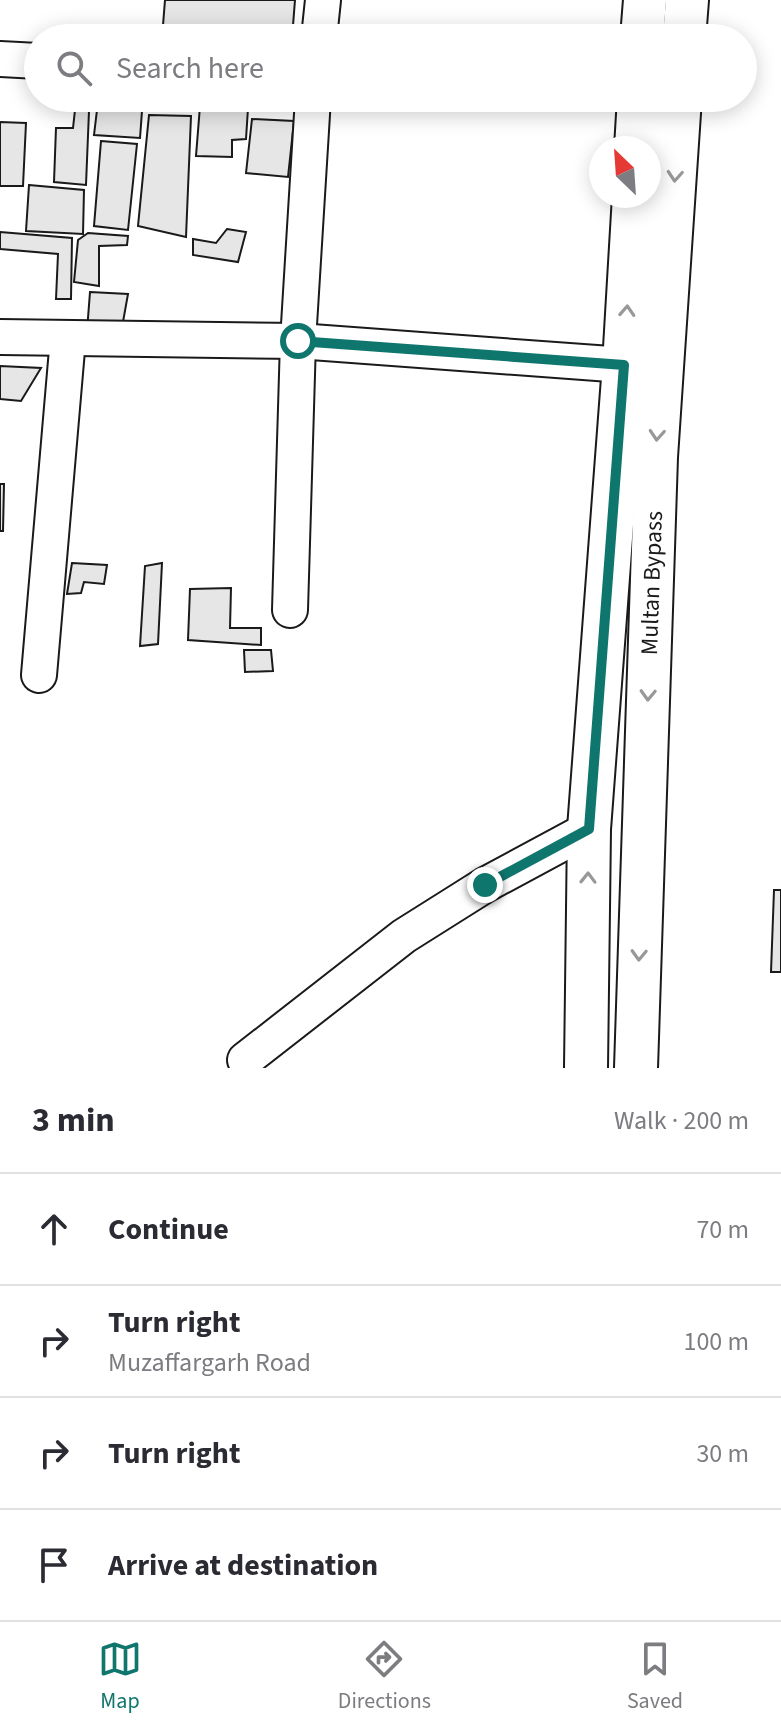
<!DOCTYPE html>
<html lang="en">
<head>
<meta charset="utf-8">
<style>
  body { margin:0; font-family:"Source Sans 3",sans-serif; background:#f2f2f3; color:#2b2b33 }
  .compass { position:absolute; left:589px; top:136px; width:72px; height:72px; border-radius:50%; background:#fff; box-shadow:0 4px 20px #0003; rotate:335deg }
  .stop { position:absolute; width:24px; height:24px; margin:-18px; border:6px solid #0f766e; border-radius:50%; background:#fff }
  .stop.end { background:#0f766e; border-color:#fff; box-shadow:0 2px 8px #0008 }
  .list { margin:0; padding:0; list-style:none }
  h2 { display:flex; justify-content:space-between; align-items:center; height:104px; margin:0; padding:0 32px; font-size:34px }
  h2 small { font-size:26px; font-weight:400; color:#7c7c81 }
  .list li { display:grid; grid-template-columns:52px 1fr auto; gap:24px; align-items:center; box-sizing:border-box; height:112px; padding:0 32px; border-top:2px solid #e1e1e2 }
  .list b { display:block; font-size:30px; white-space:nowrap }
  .list p { margin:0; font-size:26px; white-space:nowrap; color:#7c7c81 }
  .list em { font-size:26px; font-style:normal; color:#7c7c81 }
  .icon { flex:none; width:44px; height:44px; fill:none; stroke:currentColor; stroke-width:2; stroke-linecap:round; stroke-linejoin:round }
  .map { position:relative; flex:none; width:781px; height:1068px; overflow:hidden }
  .search { position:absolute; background:#fff; box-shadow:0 4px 20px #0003; left:24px; right:24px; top:24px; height:88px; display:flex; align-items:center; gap:20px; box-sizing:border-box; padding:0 28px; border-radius:44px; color:#7c7c81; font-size:30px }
  .sheet { height:552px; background:#fff }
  nav { display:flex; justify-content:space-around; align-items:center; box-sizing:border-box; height:112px; border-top:2px solid #e1e1e2; background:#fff; font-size:22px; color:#7c7c81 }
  nav a { display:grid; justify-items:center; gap:4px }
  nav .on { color:#0f766e }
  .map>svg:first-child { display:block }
  .building { fill:#e6e6e6; stroke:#1a1a1a; stroke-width:2 }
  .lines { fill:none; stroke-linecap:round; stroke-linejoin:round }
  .minor-casing { stroke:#1a1a1a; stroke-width:38 }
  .major-casing { stroke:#1a1a1a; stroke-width:46 }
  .minor { stroke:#fff; stroke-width:34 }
  .major { stroke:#fff; stroke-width:42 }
  .oneway { stroke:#989898 }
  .route { stroke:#0f766e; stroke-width:10 }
  .labels { text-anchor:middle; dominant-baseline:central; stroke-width:6; stroke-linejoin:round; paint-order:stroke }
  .street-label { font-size:24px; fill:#1a1a1a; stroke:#fff }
</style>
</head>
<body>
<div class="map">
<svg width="781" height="1068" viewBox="0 0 781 1068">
  <rect width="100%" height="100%" fill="#fff"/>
  <g class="building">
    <path d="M165,0H295L292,38H162Z"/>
    <path d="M200,106L248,108L246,139L232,140V157L196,156Z"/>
    <path d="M75,110L89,111L86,185L54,182L56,128H73Z"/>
    <path d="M97,110L142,111L140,138L94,135Z"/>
    <path d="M149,115L191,116L186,237L138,226Z"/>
    <path d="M252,119L294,121L288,177L246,173Z"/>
    <path d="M0,122L26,123L23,186H0Z"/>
    <path d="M101,141L137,144L128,230L94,226Z"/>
    <path d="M29,185L84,190L83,234L26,231Z"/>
    <path d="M227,229L246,232L238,262L193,255V239L216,243Z"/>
    <path d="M0,232L72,238L71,299H56L58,254L0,249Z"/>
    <path d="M88,233L128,236L127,245L99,246V286L74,282L78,240Z"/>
    <path d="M90,292L128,294L121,333L87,331Z"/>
    <path d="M0,366L41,368L21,401L0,399Z"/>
    <path d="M0,484H4L3,531H0Z"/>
    <path d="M72,563L107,565L104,584L84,582L81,593L67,594Z"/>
    <path d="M162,563L158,644L140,646L145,566Z"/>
    <path d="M231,588L230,628H261V645L188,640L190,589Z"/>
    <path d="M244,650H271L273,671L245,672Z"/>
    <path d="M774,890H781V972H771Z"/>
  </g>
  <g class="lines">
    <defs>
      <g id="minor">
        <path d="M319,38L323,0"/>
        <path d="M0,59L38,61"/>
        <path d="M0,337L298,341L624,365"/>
        <path d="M290,610L298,341L313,98"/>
        <path d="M39,675L68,338"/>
        <path d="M245,1060L404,936L485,885L589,829"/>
      </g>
      <g id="major">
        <path d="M642,38L645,0"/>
        <path d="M684,38L687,0"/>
        <path d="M636,148L639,98"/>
        <path d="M586,1068L589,829L624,365L634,196"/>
        <path d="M636,1068L656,457L680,98"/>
      </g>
    </defs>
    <use href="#minor" class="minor-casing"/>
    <use href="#major" class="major-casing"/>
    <use href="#minor" class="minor"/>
    <use href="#major" class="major"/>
  </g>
  <defs><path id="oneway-chevron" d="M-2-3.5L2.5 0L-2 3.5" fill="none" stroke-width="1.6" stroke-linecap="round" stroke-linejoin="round" transform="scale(2)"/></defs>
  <g class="oneway">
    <use href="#oneway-chevron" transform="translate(675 176) rotate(94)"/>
    <use href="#oneway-chevron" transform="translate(627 311) rotate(-87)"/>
    <use href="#oneway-chevron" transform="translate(657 435) rotate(94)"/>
    <use href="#oneway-chevron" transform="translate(648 695) rotate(92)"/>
    <use href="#oneway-chevron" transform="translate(588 878) rotate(-89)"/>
    <use href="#oneway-chevron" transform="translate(639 955) rotate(92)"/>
  </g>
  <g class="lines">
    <path class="route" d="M298,341L624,365L589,829L485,885"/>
  </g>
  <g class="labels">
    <g class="street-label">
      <text transform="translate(652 583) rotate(-88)">Multan Bypass</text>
    </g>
  </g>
</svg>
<svg class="compass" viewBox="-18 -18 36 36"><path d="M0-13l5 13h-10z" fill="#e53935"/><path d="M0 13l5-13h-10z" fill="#7c7c81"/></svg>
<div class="stop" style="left:298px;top:341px"></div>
<div class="stop end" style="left:485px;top:885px"></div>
<div class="search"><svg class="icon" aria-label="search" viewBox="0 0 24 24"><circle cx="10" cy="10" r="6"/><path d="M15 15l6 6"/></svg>Search here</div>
</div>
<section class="sheet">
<h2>3 min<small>Walk · 200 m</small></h2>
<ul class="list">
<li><svg class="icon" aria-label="ahead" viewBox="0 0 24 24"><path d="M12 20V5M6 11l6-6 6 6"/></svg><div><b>Continue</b></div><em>70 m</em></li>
<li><svg class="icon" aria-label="right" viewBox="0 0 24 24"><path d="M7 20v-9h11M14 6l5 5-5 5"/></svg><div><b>Turn right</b><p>Muzaffargarh Road</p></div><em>100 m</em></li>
<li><svg class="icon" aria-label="right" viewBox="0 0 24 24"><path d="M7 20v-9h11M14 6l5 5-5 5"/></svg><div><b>Turn right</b></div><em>30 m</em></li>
<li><svg class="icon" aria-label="arrive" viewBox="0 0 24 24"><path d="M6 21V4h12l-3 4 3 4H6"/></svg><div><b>Arrive at destination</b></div></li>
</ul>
</section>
<nav>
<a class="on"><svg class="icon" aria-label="map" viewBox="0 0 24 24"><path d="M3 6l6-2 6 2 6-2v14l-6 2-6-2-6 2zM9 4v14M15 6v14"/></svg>Map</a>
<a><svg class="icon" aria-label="directions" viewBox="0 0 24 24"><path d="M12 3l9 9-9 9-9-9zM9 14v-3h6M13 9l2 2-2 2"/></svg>Directions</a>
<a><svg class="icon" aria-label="saved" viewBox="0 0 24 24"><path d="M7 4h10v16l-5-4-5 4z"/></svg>Saved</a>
</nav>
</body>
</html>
